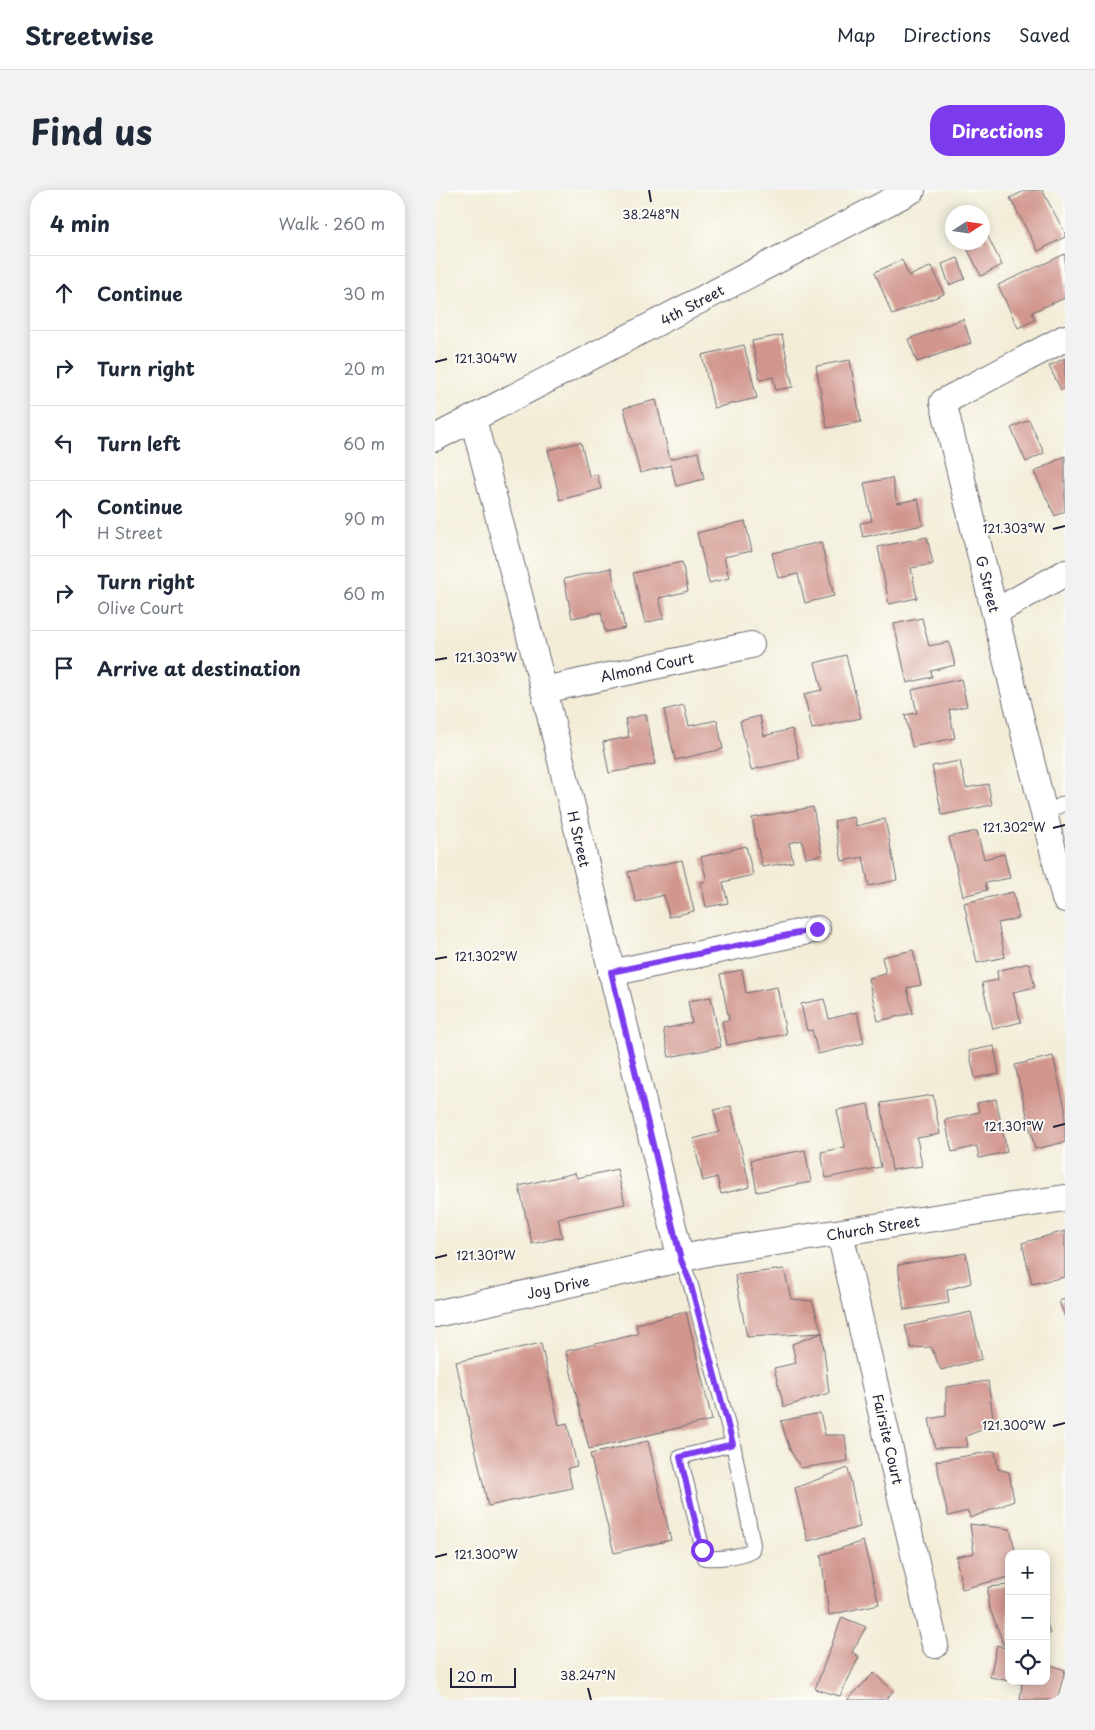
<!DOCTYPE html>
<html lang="en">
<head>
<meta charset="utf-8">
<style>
  body { margin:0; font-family:"Playpen Sans",sans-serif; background:#f2f2f3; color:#1f2937 }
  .controls { position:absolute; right:15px; bottom:15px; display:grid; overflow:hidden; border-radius:10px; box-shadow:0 2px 12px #0003 }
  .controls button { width:45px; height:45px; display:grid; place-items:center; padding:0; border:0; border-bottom:1px solid #e0e1e3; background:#fff; color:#1f2937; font:25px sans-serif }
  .compass { position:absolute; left:510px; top:15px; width:45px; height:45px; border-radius:50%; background:#fff; box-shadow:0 2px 12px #0003; rotate:78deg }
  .scale { position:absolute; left:15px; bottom:12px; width:66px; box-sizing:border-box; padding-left:5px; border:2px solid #22223b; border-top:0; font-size:14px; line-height:18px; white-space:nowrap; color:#22223b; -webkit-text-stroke:4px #fdfcf7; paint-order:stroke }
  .stop { position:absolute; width:15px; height:15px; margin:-11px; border:4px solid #7c3aed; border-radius:50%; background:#fff }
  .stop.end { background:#7c3aed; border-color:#fff; box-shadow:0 1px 5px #0008 }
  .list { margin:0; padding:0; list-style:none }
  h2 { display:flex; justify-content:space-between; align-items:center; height:65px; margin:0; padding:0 20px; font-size:21px }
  h2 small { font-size:16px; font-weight:400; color:#747a83 }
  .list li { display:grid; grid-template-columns:32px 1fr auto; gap:15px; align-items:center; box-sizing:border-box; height:75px; padding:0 20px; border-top:1px solid #e0e1e3 }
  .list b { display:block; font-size:19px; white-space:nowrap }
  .list p { margin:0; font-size:16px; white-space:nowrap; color:#747a83 }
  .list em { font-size:16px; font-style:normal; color:#747a83 }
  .icon { flex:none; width:28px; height:28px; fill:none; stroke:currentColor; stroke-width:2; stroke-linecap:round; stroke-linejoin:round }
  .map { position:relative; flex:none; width:630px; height:1510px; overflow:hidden; border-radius:20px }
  header { display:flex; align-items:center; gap:30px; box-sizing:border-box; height:70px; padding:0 25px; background:#fff; border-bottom:1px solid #e0e1e3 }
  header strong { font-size:24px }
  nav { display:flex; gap:28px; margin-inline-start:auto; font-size:18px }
  .intro { display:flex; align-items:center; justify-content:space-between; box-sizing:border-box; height:120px; padding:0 30px }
  h1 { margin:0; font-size:35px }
  .button { padding:12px 22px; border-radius:20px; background:#7c3aed; color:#fff; font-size:18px; font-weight:700 }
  main { display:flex; gap:30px; padding:0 30px }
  aside { flex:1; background:#fff; border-radius:20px; box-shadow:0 2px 12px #0003 }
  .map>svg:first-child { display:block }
  .building { fill:#d1978f }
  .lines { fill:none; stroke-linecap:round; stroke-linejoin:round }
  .lane-casing { stroke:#6b6972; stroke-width:16 }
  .street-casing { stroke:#6b6972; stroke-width:28 }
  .lane { stroke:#fff; stroke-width:14 }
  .street { stroke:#fff; stroke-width:26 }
  .route { stroke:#7c3aed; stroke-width:6 }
  .ticks { fill:none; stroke:#22223b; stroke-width:2 }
  .labels { text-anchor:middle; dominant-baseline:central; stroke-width:4; stroke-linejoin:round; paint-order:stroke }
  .street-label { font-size:14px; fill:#22223b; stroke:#fdfcf7 }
  .ticks-label { font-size:12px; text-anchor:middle; fill:#22223b; stroke:#fdfcf7; stroke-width:4; stroke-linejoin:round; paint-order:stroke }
</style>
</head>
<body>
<header>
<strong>Streetwise</strong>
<nav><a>Map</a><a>Directions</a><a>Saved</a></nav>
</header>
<div class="intro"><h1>Find us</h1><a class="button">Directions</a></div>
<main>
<aside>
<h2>4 min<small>Walk · 260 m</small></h2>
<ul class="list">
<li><svg class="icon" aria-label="ahead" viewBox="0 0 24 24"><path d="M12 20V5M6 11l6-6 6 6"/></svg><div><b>Continue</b></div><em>30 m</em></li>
<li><svg class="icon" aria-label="right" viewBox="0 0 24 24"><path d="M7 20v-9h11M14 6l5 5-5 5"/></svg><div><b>Turn right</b></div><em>20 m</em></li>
<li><svg class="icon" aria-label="left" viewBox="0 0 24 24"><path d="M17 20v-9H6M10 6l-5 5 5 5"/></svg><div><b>Turn left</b></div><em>60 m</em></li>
<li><svg class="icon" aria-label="ahead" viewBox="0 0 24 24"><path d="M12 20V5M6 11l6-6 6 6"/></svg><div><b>Continue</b><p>H Street</p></div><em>90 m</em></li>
<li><svg class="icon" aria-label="right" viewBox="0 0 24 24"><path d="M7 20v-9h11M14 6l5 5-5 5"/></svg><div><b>Turn right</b><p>Olive Court</p></div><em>60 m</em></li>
<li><svg class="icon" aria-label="arrive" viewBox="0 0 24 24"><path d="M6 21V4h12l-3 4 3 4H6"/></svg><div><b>Arrive at destination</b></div></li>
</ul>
</aside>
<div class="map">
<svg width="630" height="1510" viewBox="0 0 630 1510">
  <rect width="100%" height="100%" fill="#fdfcf7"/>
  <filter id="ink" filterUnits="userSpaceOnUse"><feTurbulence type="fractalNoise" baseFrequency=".02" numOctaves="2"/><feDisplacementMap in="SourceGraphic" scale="10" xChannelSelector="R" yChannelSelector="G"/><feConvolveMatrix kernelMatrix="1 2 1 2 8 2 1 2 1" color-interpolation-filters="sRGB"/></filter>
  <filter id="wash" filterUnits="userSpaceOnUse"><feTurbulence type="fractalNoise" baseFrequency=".0096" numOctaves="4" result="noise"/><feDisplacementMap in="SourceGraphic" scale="20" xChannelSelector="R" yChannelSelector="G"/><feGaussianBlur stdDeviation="1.12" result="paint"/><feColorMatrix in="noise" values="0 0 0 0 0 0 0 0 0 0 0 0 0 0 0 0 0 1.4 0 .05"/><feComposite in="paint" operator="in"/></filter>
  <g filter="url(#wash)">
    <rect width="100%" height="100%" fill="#f3edd8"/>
    <g id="blocks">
      <g class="building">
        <path d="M591,0H607L630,43V47L603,61L575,8Z"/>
        <path d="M548,37L567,75L546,86L529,52H548Z"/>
        <path d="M630,64V108L597,122L600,130L583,138L563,95Z"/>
        <path d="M523,68L530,89L514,95L507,74Z"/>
        <path d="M467,70L474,86L497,76L509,104L457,125L440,82Z"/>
        <path d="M528,129L536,153L482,172L473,149Z"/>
        <path d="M347,145L358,197L341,200L338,187L325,190L317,151Z"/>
        <path d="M309,155L322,208L279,218L267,165Z"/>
        <path d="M630,168V198L626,200L614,176Z"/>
        <path d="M415,170L426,232L392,238L381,176Z"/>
        <path d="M221,210L235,269L263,262L269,289L241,296L236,275L205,283L189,218Z"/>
        <path d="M594,230L609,263L591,272L576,238Z"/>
        <path d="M146,252L154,286L162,284L166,299L125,310L113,260Z"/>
        <path d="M630,266V321L620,326L599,282Z"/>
        <path d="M457,288L462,313L483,309L488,335L428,347L425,333L437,331L429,293Z"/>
        <path d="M310,331L317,361L289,367L294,388L274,393L262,343Z"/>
        <path d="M492,347L498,374L476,378L482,408L454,414L443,357Z"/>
        <path d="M386,352L399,406L370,413L363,384L343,388L337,363Z"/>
        <path d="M247,372L253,401L224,408L229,428L210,433L198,383Z"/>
        <path d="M176,378L190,438L170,442L166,422L137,428L129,389Z"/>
        <path d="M487,428L494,456L514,452L520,475L496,481L497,487L472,493L459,434Z"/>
        <path d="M411,465L426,528L377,539L369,504L387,500L380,473Z"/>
        <path d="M526,489L532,516L514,520L520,548L477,557L470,525L482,523L477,500Z"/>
        <path d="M249,515L254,536L282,530L288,559L240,570L229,520Z"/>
        <path d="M211,524L220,574L174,583L168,552L194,547L190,529Z"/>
        <path d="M325,526L329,546L357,539L364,569L316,580L305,531Z"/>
        <path d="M525,571L531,598L553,594L557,615L507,625L497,576Z"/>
        <path d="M378,617L387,665L371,668L367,650L354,653L358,672L327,677L317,628Z"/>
        <path d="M419,627L421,636L450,629L462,690L434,696L428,667L407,671L399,631Z"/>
        <path d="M542,641L549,669L569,664L575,688L550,693L552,700L528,706L514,647Z"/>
        <path d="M311,656L318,685L288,692L293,713L271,717L266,692L272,691L266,667Z"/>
        <path d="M247,670L259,721L234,727L229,705L201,712L193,682Z"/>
        <path d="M578,702L584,728L563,733L570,767L542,773L529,713Z"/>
        <path d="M478,760L486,795L472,798L478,823L443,831L433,788L451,784L447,767Z"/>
        <path d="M594,773L600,797L578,802L586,832L558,839L547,793L563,790L562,781Z"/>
        <path d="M307,780L311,803L342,797L351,844L292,855L287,831L294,830L285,784Z"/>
        <path d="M276,807L286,857L234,867L228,839L257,833L253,811Z"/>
        <path d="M389,809L394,829L422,822L429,853L383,864L377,840L372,841L366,814Z"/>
        <path d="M559,856L564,884L540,888L534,861Z"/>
        <path d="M618,866L630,918V952L600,959L580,875Z"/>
        <path d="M498,905L505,944L482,948L487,976L457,980L446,913Z"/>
        <path d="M561,909L572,962L544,968L542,956L517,962L510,930L544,922L542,913Z"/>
        <path d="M433,914L446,977L391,988L386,962L410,957L402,920Z"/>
        <path d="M296,916L315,997L286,1004L282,987L268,991L258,949L284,942L279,920Z"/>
        <path d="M370,960L376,992L322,1002L316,970Z"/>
        <path d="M182,979L190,1014L123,1028L127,1047L97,1054L84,996L140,983L142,988Z"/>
        <path d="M630,1041V1087L597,1094L587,1053Z"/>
        <path d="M531,1063L536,1093L512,1100L514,1113L469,1120L463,1075Z"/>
        <path d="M349,1079L356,1109L377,1111L387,1143L312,1147L300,1085Z"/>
        <path d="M630,1109V1127L624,1111Z"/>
        <path d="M251,1122L277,1230L154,1259L131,1161L203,1144L201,1134Z"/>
        <path d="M536,1122L547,1169L506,1180L496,1157L476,1158L470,1136Z"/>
        <path d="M387,1143L394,1203L349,1217L339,1178L361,1173L357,1154Z"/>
        <path d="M106,1153L124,1235L132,1233L142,1276L133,1278L137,1298L53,1316L21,1172Z"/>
        <path d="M553,1191L559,1235L531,1246L533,1257L500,1258L494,1229L511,1226V1197Z"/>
        <path d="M385,1223L390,1245H410L413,1271L366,1278L355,1260L346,1231Z"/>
        <path d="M213,1251L236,1350L179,1363L155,1264Z"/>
        <path d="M560,1261L563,1279L574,1282L579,1311L535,1328L533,1321L513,1326L501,1271Z"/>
        <path d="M413,1278L425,1337L373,1351L360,1298Z"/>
        <path d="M535,1334L575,1339L581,1364H574V1387L527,1399L521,1367L539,1363Z"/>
        <path d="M428,1351L444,1414L394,1425L386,1365Z"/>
        <path d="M574,1395V1456L570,1458L574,1459V1491L555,1487L562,1455L570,1458L553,1414V1397Z"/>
        <path d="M407,1427L431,1437L417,1462L424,1467L405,1506L380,1499Z"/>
        <path d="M611,1429L615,1444L611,1446Z"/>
        <path d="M611,1473L630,1480L622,1510H585L587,1494L577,1491H611Z"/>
        <path d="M439,1483L458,1501L451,1510H412Z"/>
      </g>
    </g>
  </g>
  <g filter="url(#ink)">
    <use href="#blocks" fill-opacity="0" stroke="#6b6972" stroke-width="1"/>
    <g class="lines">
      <defs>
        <g id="lane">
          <path d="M609,624L630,613"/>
          <path d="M246,1070L255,1092L298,1254L318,1354L317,1360C304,1367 284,1369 270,1368L245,1267L298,1254"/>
        </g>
        <g id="street">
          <path d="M630,148L508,212L630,709"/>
          <path d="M38,229L109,500L246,1070"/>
          <path d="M0,248L477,0"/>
          <path d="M560,422L630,383"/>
          <path d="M109,500L316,455"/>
          <path d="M176,783L382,739"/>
          <path d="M405,1043L500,1455"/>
          <path d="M0,1124L276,1062L630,1008"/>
        </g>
      </defs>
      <use href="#lane" class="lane-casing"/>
      <use href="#street" class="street-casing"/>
      <use href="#lane" class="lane"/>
      <use href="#street" class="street"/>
    </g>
  </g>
  <g class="lines" filter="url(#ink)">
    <path class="route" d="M267,1360L245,1267L298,1254L255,1092L246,1070L176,782L382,739"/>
  </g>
  <path class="ticks" d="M214,0L216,12M0,172L12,169M618,339L630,336M0,470L12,468M618,638L630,635M0,769L12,767M618,937L630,934M0,1068L12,1065M618,1236L630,1233M0,1367L12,1364M153,1498L156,1510"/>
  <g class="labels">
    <g class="street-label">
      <text transform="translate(257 115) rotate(-28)">4th Street</text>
      <text transform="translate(553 394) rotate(76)">G Street</text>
      <text transform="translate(212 477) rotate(-12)">Almond Court</text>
      <text transform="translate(144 649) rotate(77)">H Street</text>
      <text transform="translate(438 1038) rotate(-9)">Church Street</text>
      <text transform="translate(123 1097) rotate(-12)">Joy Drive</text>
      <text transform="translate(453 1249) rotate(77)">Fairsite Court</text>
    </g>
  </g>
  <g class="ticks-label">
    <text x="216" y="29">38.248°N</text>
    <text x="51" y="173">121.304°W</text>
    <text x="579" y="343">121.303°W</text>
    <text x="51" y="472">121.303°W</text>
    <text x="579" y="642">121.302°W</text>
    <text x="51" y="771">121.302°W</text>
    <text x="579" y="941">121.301°W</text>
    <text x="51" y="1070">121.301°W</text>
    <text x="579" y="1240">121.300°W</text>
    <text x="51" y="1369">121.300°W</text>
    <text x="153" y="1490">38.247°N</text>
  </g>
</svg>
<div class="controls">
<button>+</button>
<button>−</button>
<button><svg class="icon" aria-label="locate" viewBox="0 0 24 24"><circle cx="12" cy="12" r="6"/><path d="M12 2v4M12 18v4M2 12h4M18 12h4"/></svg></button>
</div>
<svg class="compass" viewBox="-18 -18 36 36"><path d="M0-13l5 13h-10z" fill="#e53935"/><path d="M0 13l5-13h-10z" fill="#747a83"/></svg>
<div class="scale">20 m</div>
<div class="stop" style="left:267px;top:1360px"></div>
<div class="stop end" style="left:382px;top:739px"></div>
</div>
</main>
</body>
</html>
